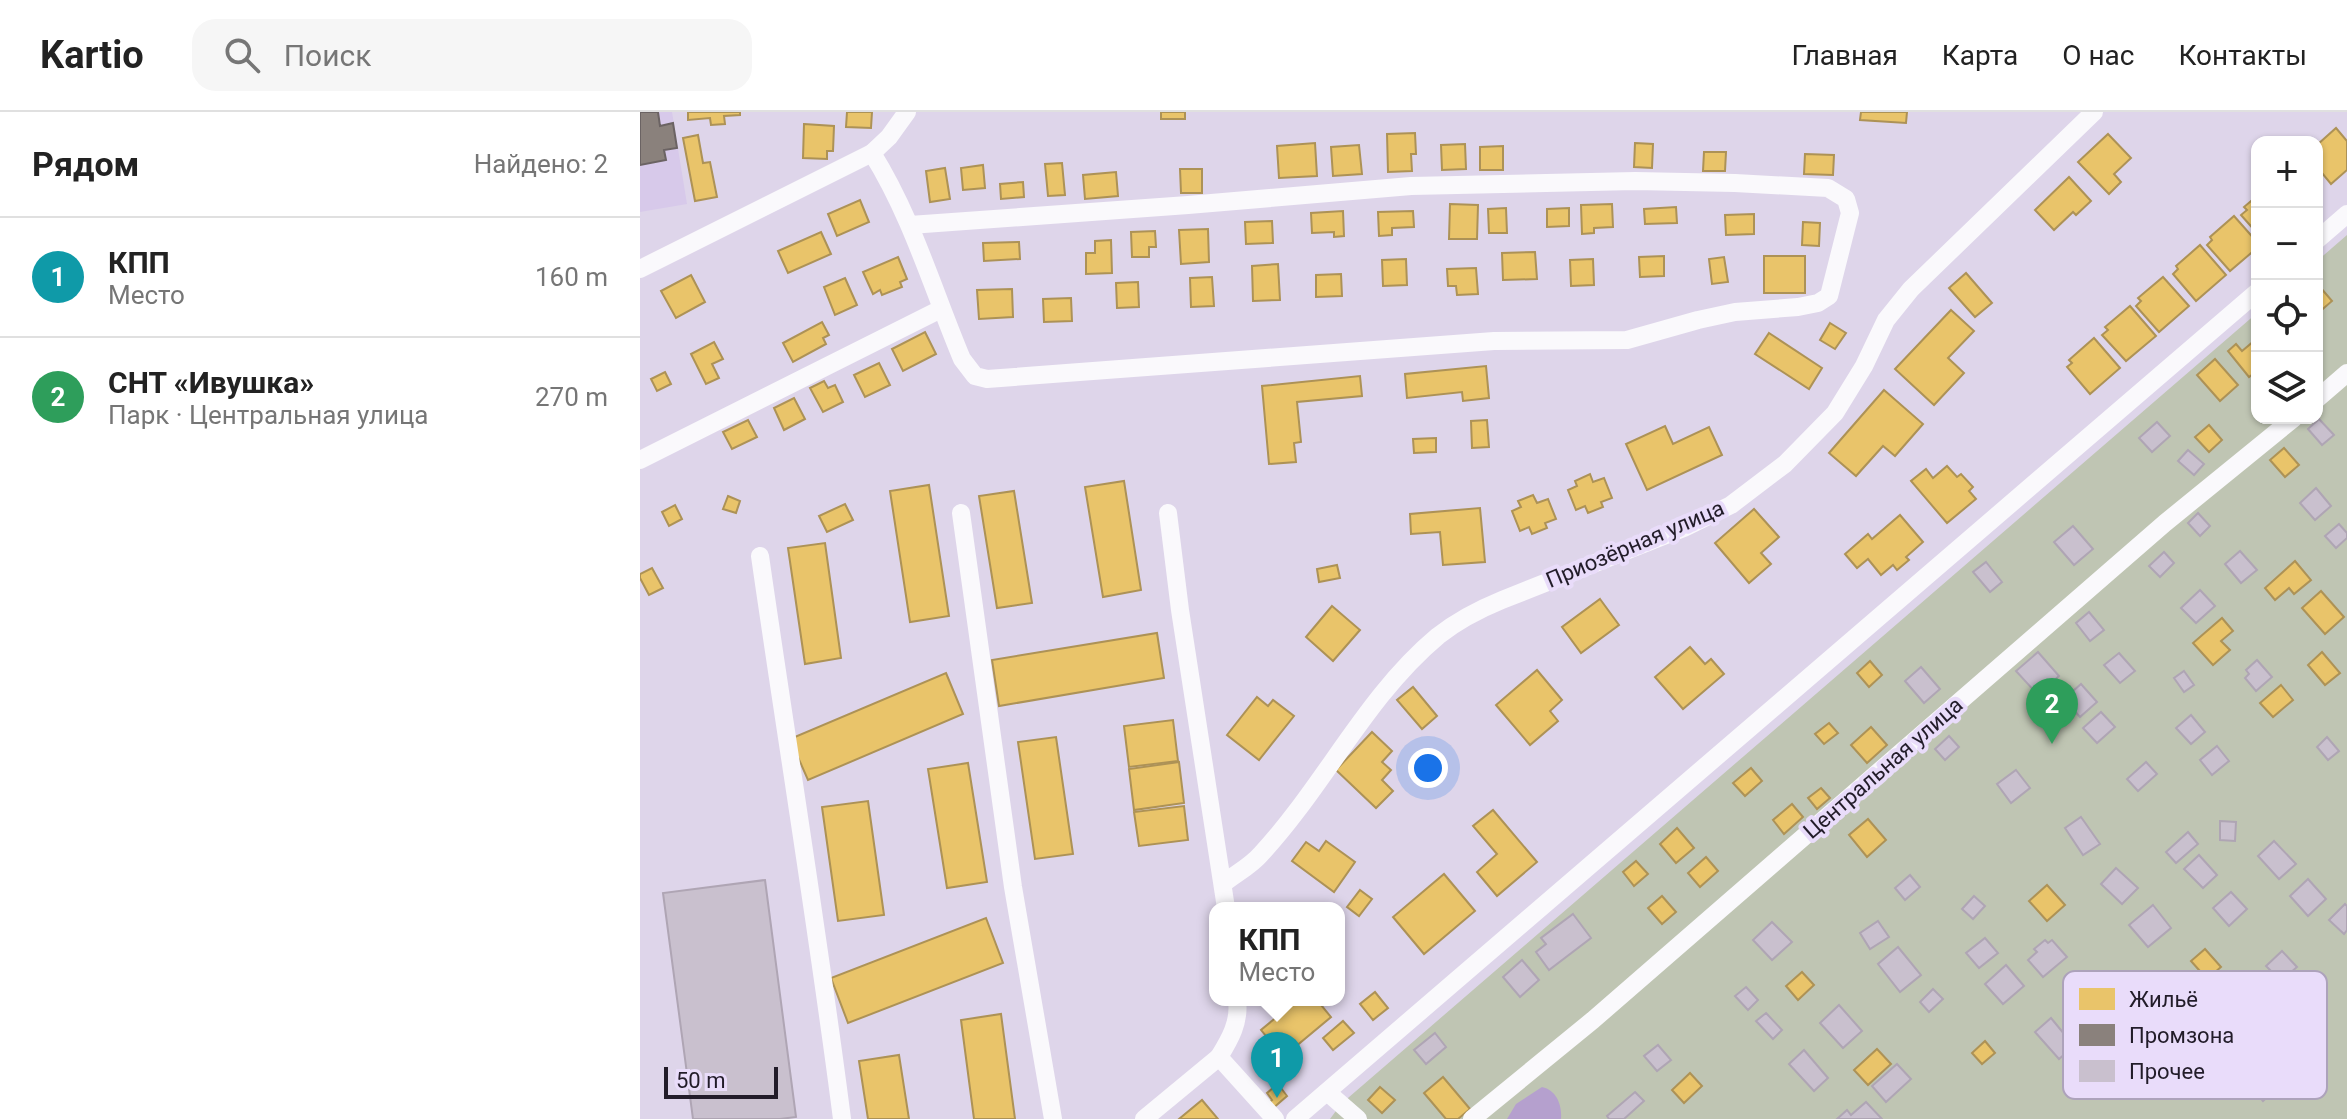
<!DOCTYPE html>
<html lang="ru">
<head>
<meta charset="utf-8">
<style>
  body { margin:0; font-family:Roboto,sans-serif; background:#f6f6f6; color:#222 }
  .controls { position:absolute; right:24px; top:24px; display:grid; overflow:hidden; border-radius:16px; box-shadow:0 2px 6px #0004 }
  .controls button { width:72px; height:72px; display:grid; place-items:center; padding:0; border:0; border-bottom:2px solid #e0e0e0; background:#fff; color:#222; font:40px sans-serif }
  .scale { position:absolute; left:24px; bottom:20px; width:114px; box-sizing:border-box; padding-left:8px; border:4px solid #221c29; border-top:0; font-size:22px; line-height:28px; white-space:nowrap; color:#221c29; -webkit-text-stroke:6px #e9dcfa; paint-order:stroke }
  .you { position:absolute; left:788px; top:656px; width:28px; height:28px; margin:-20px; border:6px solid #fff; border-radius:50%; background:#1a73e8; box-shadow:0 0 0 12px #1a73e833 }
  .badge { display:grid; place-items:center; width:52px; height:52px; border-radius:50%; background:#0b8043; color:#fff; font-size:26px; font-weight:700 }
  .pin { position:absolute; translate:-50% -66px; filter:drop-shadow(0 2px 4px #0008) }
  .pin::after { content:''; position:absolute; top:42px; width:28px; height:24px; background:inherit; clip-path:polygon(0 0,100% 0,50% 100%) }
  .popup { position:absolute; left:569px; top:790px; width:136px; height:104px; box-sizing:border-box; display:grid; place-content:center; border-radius:16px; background:#fff; filter:drop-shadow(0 2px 6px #0005); font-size:26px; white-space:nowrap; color:#767676 }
  .popup b { font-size:30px; color:#222 }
  .popup::after { content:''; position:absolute; left:50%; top:100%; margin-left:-16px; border:16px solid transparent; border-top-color:#fff }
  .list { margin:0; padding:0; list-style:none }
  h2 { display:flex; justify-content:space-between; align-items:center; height:104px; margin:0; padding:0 32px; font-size:34px }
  h2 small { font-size:26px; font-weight:400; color:#767676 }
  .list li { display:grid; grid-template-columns:52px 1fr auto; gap:24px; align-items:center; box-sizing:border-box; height:120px; padding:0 32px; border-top:2px solid #e0e0e0 }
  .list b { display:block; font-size:30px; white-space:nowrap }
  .list p { margin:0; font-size:26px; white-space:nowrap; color:#767676 }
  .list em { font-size:26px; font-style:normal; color:#767676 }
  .icon { flex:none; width:44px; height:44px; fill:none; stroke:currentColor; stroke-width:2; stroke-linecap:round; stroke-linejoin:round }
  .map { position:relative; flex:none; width:1707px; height:1007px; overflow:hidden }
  header { display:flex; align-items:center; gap:48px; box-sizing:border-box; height:112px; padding:0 40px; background:#fff; border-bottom:2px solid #e0e0e0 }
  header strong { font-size:38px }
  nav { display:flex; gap:44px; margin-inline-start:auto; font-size:28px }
  .search { width:560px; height:72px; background:#f6f6f6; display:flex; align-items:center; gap:20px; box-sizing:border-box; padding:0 28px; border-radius:24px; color:#767676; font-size:30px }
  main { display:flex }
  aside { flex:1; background:#fff }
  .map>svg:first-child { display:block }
  .built { fill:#d7c9ea }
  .green { fill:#bfc5b3 }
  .water { fill:#b5a0ce }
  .homes { fill:#e9c46a; stroke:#ad9256; stroke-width:2 }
  .industry { fill:#8a817c; stroke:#6b6363; stroke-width:2 }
  .building { fill:#c9c0ce; stroke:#afa5b4; stroke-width:2 }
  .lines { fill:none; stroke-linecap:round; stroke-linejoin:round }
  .minor { stroke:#faf9fc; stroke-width:18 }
  .labels { text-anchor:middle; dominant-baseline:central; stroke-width:8; stroke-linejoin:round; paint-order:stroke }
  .street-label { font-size:22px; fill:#221c29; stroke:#e9dcfa }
  .key { fill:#e9dcfa; stroke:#ada2bb; stroke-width:2 }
  .key-label { font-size:22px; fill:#221c29 }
</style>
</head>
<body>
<header>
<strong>Kartio</strong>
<div class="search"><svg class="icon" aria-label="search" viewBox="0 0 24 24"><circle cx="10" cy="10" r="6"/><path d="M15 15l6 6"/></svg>Поиск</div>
<nav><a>Главная</a><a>Карта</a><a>О нас</a><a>Контакты</a></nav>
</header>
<main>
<aside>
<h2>Рядом<small>Найдено: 2</small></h2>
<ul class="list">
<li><span class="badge" style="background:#0f9aa8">1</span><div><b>КПП</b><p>Место</p></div><em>160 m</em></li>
<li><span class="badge" style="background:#2e9e5b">2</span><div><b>СНТ «Ивушка»</b><p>Парк · Центральная улица</p></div><em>270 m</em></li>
</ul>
</aside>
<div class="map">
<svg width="1707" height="1007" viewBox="0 0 1707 1007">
  <rect width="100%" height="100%" fill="#ded5ea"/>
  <path class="built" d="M0,0H32L47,92L0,100Z"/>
  <path class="green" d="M1707,123V1007H690L701,992L1617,201V306H1677V149Z"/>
  <path class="water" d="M902,975C917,978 922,994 921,1007H867L876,992Z"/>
  <g class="homes">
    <path d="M48,0H100V3L84,4L85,12L71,13L70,6L48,8Z"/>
    <path d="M207,0H232L231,16L206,15Z"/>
    <rect x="521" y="0" width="24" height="7"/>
    <path d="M1221,0H1267L1266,11L1220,8Z"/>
    <path d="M164,12L194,14L193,39H187V47L163,46Z"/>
    <path d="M1696,16L1707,29V58L1691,72L1677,55V33Z"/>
    <path d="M775,21L776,42H771L772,59L748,60L747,22Z"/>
    <path d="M1468,22L1491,46L1474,62L1481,70L1469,82L1438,50Z"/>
    <path d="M58,23L63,51L70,50L77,85L55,89L43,26Z"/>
    <path d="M675,31L677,64L639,66L637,34Z"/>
    <path d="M995,31L1013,32L1012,56L994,55Z"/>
    <path d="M825,32L826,57L802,58L801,33Z"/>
    <path d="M719,33L722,62L693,64L691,35Z"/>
    <path d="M863,34V58H840V35Z"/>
    <path d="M1064,40H1086L1085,59H1063Z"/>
    <path d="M1165,42L1194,43L1193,63L1164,62Z"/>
    <path d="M422,51L425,83L408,84L405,52Z"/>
    <path d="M343,53L345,76L323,78L321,56Z"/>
    <path d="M305,56L310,87L290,90L286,59Z"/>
    <path d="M540,57H562V81H541Z"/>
    <path d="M476,60L478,84L445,87L443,63Z"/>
    <path d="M1429,65L1451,89L1436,103L1433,100L1414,118L1395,98Z"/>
    <path d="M383,70L384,85L361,87L360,72Z"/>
    <path d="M1617,84V121L1601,103L1607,98L1604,95Z"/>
    <path d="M220,88L229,110L197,124L188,102Z"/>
    <path d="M810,92L838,93L837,127H809Z"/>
    <path d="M972,92L973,115L954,116V121L942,122L941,93Z"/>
    <path d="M1036,95L1037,111L1005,112L1004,97Z"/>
    <path d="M866,96L867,121H849L848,97Z"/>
    <path d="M929,96V114L907,115V97Z"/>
    <path d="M703,99L704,124L694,125V120L672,121L671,101Z"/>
    <path d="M773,99L774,115L752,116V123L739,124L738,100Z"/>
    <path d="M1114,102V122L1086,123L1085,103Z"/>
    <path d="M1594,104L1617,130V136L1590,159L1567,133L1572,128L1570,125Z"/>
    <path d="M632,109L633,131L606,132L605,110Z"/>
    <path d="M1163,110L1180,111L1179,134L1162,133Z"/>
    <path d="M568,117L569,150L541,152L539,118Z"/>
    <path d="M515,119L516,135H509V145H492L491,120Z"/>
    <path d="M181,120L191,142L148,161L138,139Z"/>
    <path d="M471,128L472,161L446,162V141H455V129Z"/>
    <path d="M379,130L380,147L344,149L343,131Z"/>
    <path d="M1560,133L1586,163L1556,189L1533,162L1538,157L1536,154Z"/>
    <path d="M895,140L897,167L863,168L862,141Z"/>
    <path d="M1024,144V164L1000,165L999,145Z"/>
    <rect x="1124" y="144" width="41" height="37"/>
    <path d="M258,145L267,167L260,170L262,175L242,183L240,178L233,182L223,160Z"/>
    <path d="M1084,145L1088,170L1072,172L1069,147Z"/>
    <path d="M766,147L767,173L743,174L742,148Z"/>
    <path d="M953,147L954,173L931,174L930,148Z"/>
    <path d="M638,152L640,188L613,189L612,154Z"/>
    <path d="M836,156L838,182L817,183L816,174H808L807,157Z"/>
    <path d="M1326,161L1352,191L1335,205L1309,176Z"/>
    <path d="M701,162L702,184L676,185V163Z"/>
    <path d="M51,163L65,190L36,206L21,179Z"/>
    <path d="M572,165L574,194L551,195L550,166Z"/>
    <path d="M1523,165L1549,194L1519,220L1496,194L1501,189L1498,186Z"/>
    <path d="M205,166L217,193L195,203L184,175Z"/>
    <path d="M498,170L499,195L477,196L476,171Z"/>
    <path d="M1680,175L1692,189L1677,202V177Z"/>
    <path d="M372,177L373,205L339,207L337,178Z"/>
    <path d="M431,186L432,209L404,210L403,187Z"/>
    <path d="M1490,194L1516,224L1486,249L1462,223L1468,218L1465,215Z"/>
    <path d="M1311,198L1334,219L1308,246L1324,261L1294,293L1255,257Z"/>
    <path d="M182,210L189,223L183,226L186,232L153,250L143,231Z"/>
    <path d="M1190,211L1206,221L1195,237L1180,228Z"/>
    <path d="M285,220L296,242L263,259L252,237Z"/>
    <path d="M1129,221L1182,256L1169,277L1115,242Z"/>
    <path d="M1454,226L1480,256L1450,282L1427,255L1432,251L1429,248Z"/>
    <path d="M1614,229L1617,233V259L1609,265L1588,239L1596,232L1602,239Z"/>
    <path d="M74,230L83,247L72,252L79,266L66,272L51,242Z"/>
    <path d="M1575,247L1598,273L1580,289L1557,263Z"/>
    <path d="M239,251L250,273L225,285L214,263Z"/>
    <path d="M846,254L849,286L823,289L822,280L767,286L765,262Z"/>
    <path d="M25,260L31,272L17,279L11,267Z"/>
    <path d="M720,264L722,284L657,290L661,330L654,331L656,350L629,352L622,274Z"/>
    <path d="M184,269L188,276L195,273L203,290L183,300L170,276Z"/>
    <path d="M1244,278L1283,312L1255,344L1243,334L1216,364L1189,341Z"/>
    <path d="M154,286L165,307L144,318L134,296Z"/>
    <path d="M108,308L117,325L92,337L83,320Z"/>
    <path d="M847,308L849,335L832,336L831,309Z"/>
    <path d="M1569,313L1582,328L1569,340L1555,325Z"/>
    <path d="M1025,314L1033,332L1069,315L1082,343L1007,378L986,332Z"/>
    <path d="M796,326V340L774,341L773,327Z"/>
    <path d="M1644,336L1659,353L1645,365L1630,348Z"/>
    <path d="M1307,354L1317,365L1321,362L1333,375L1329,379L1336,387L1307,411L1271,369L1286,357L1293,366Z"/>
    <path d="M950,362L953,370L964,366L972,386L961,390L963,395L948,401L945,394L936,398L928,378L937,374L935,369Z"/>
    <path d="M484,369L501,478L463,485L445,375Z"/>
    <path d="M289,373L309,504L270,510L250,379Z"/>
    <path d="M374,379L392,491L357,496L339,384Z"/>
    <path d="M893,383L897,391L908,387L916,407L905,411L907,416L892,422L889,415L880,419L872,399L881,395L878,389Z"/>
    <path d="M88,384L100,389L96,401L83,397Z"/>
    <path d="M205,392L213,408L187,420L179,404Z"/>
    <path d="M35,393L42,407L29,414L22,400Z"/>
    <path d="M840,396L845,450L803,453L800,420L771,422L770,402Z"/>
    <path d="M1114,397L1139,425L1121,441L1131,452L1109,471L1075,431Z"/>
    <path d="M1260,403L1283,430L1266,445L1269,448L1257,458L1253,453L1241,463L1228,447L1217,456L1205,442L1228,422L1232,427Z"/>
    <path d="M185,431L201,546L165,552L148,436Z"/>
    <path d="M1655,449L1671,468L1654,482L1649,476L1635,488L1625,476Z"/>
    <path d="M697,453L700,466L679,470L677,457Z"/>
    <path d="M12,456L23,476L9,483L0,466V462Z"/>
    <path d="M1681,479L1704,505L1685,522L1662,496Z"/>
    <path d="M960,487L979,513L941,541L922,515Z"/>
    <path d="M692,494L720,518L693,549L666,525Z"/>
    <path d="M1582,506L1593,519L1581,529L1590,538L1573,553L1553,531Z"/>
    <path d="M517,521L524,566L359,594L352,548Z"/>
    <path d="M1050,535L1065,552L1071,547L1084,562L1043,597L1015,565Z"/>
    <path d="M1682,540L1700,561L1685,573L1668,553Z"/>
    <path d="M1230,549L1242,563L1229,575L1217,561Z"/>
    <path d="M897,558L922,588L910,599L918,609L890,633L856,593Z"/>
    <path d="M306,561L323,602L168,668L150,627Z"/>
    <path d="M1641,573L1653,588L1633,605L1620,591Z"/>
    <path d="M773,575L797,604L782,617L757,588Z"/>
    <path d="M617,585L628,594L633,588L654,604L619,648L587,623Z"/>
    <path d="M533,608L538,649L489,655L484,614Z"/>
    <path d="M1189,611L1198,621L1184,632L1175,622Z"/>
    <path d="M1231,615L1247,633L1227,651L1211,633Z"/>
    <path d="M732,620L752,639L742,650L751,658L742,668L753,679L736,696L696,658Z"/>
    <path d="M416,625L433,742L395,747L378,630Z"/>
    <path d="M539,650L544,691L494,698L489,657Z"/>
    <path d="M328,651L347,770L307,776L288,657Z"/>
    <path d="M1111,656L1122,669L1105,684L1093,671Z"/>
    <path d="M1181,676L1190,686L1177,697L1168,686Z"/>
    <path d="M228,689L244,803L198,809L182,695Z"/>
    <path d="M1152,692L1163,705L1144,722L1133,708Z"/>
    <path d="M544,694L548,728L499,734L494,700Z"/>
    <path d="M853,698L897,750L857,784L837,760L857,742L833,714Z"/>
    <path d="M1228,707L1246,728L1227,745L1209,723Z"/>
    <path d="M1037,716L1054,736L1036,751L1020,732Z"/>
    <path d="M686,729L715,750L694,780L652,749L666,730L679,739Z"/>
    <path d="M1066,745L1078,759L1060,775L1048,761Z"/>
    <path d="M996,749L1008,762L994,774L983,760Z"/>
    <path d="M804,762L835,799L784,842L753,805Z"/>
    <path d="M1407,773L1425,793L1407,809L1389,789Z"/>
    <path d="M720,778L732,787L719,804L707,795Z"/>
    <path d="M1022,784L1036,800L1022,812L1008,796Z"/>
    <path d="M346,806L363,851L208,911L191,866Z"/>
    <path d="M1565,837L1581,855L1567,867L1551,849Z"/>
    <path d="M1162,860L1174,873L1158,888L1146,874Z"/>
    <path d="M735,880L748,896L733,908L720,892Z"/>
    <path d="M657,888H677L691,905L643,945L621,918Z"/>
    <path d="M361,902L375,1007H334L321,908Z"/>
    <path d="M1658,903L1670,918L1657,929L1644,914Z"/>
    <path d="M703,909L714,921L693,938L683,926Z"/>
    <path d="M1345,929L1355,941L1342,952L1332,941Z"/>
    <path d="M1237,937L1251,952L1228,973L1214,958Z"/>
    <path d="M259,943L269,1007H228L219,949Z"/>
    <path d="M1050,961L1062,974L1044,991L1032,978Z"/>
    <path d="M803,965L830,997L818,1007H806L784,981Z"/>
    <path d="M638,972L647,984L631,998L626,993L632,988L627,981Z"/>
    <path d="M740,975L755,988L742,1001L728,988Z"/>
    <path d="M562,988L578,1007H539Z"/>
  </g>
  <path class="industry" d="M0,0H18L20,14L33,11L37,36L24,38L26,48L0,53Z"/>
  <g class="building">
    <path d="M1679,307L1694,323L1682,333L1668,317Z"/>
    <path d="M1517,310L1530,324L1512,340L1499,326Z"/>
    <path d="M1548,338L1564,352L1554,363L1538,349Z"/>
    <path d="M1676,376L1691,394L1675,408L1660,391Z"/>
    <path d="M1558,401L1570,414L1560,424L1548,411Z"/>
    <path d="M1699,412L1707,421V426L1696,436L1685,424Z"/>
    <path d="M1433,414L1453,437L1434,453L1414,430Z"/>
    <path d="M1600,439L1617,458L1601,471L1585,452Z"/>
    <path d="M1524,440L1534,451L1520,465L1509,454Z"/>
    <path d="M1346,450L1362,470L1350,480L1333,460Z"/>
    <path d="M1560,478L1575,494L1556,511L1541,496Z"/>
    <path d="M1449,500L1464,518L1450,529L1436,511Z"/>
    <path d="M1398,540L1419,564L1398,583L1376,559Z"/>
    <path d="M1479,541L1495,559L1480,571L1464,553Z"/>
    <path d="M1617,548L1632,565L1616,579L1605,566L1609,562L1606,558Z"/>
    <path d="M1281,555L1300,577L1284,591L1265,569Z"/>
    <path d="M1544,559L1554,573L1544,580L1534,566Z"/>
    <path d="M1441,572L1457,590L1440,605L1424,587Z"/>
    <path d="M1461,600L1475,615L1457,631L1443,616Z"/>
    <path d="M1551,603L1565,620L1551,632L1536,616Z"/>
    <path d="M1309,624L1319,635L1305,648L1295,637Z"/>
    <path d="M1687,625L1699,639L1688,648L1677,635Z"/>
    <path d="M1577,634L1589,649L1572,663L1560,648Z"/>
    <path d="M1506,650L1517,662L1498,679L1487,667Z"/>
    <path d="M1376,658L1390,676L1371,691L1357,672Z"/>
    <path d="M1441,705L1460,732L1443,743L1425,716Z"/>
    <path d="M1580,709L1596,710L1595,729L1580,728Z"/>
    <path d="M1548,720L1558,732L1536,751L1526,740Z"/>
    <path d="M1634,729L1656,752L1639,767L1618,744Z"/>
    <path d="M1559,743L1577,763L1563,776L1544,757Z"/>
    <path d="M1476,756L1498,776L1482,792L1461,772Z"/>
    <path d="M1270,763L1280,775L1265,788L1255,776Z"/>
    <path d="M1668,767L1686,787L1668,804L1650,784Z"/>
    <path d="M125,768L156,1005L140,1007H53L23,781Z"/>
    <path d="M1591,780L1607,797L1589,814L1573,796Z"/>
    <path d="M1334,784L1345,794L1333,807L1322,797Z"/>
    <path d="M1705,792L1707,794V818L1704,822L1689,808Z"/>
    <path d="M1513,793L1531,816L1508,835L1489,813Z"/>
    <path d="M933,802L951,826L909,858L896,840L906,832L901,826Z"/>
    <path d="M1238,809L1249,825L1230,837L1220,821Z"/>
    <path d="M1132,810L1152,830L1132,848L1113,828Z"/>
    <path d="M1345,826L1358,841L1339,856L1326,841Z"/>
    <path d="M1405,828L1408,831L1412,828L1427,845L1403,865L1388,848L1397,840L1394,837Z"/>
    <path d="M1258,835L1281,863L1260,880L1238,852Z"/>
    <path d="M1642,839L1657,855L1641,869L1626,854Z"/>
    <path d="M882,848L899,868L880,885L863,865Z"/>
    <path d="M1366,853L1384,874L1363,892L1345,872Z"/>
    <path d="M1106,875L1118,888L1108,898L1095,884Z"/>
    <path d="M1488,876L1502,895L1482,910L1468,891Z"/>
    <path d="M1293,877L1303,887L1289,900L1280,890Z"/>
    <path d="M1199,893L1222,919L1203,936L1180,911Z"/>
    <path d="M1126,901L1142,918L1133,927L1116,909Z"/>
    <path d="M1411,906L1434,934L1419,947L1395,920Z"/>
    <path d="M1513,916L1531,937L1517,949L1499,928Z"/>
    <path d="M795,921L806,935L786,952L774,938Z"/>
    <path d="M1018,933L1031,948L1017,959L1004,944Z"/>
    <path d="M1164,938L1188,966L1174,979L1149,952Z"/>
    <path d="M1257,952L1271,967L1246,990L1232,974Z"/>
    <path d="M1628,958L1641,972L1623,989L1610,974Z"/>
    <path d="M995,980L1004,989L984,1007H969L967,1004Z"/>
    <path d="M1226,990L1242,1007H1197L1207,998L1211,1003Z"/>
  </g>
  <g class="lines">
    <g class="minor">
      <path d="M232,41C272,105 293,178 322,247L335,264L347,267L854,229L987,228L1058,208L1095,200L1158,195L1178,191L1189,184L1210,101L1206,87L1188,76L1095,71L995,69L771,74L548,93L270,113"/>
      <path d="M1677,128L1707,102"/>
      <path d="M0,157L232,41L249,25L267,0"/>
      <path d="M1677,287L1707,261"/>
      <path d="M0,348L301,197"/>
      <path d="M321,401L373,775L413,1007"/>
      <path d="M528,401L540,498L586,796"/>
      <path d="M120,444C147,632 178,819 202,1007"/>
      <path d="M583,772C595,762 611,754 621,742C685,673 726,584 798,524C817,509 840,497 862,488L1044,416L1091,393L1145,352L1195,301L1224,254L1246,208L1271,177L1454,0"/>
      <path d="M597,888C600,910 590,927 579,945L635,1007"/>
      <path d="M687,980L718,1007"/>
      <path d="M504,1007L579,945"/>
      <path d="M655,1007L1617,180"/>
      <path d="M832,1007L953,908L1525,411L1654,306"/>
    </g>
  </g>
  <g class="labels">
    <g class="street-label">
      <text transform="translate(995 432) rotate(-23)">Приозёрная улица</text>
      <text transform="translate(1243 656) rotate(-41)">Центральная улица</text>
    </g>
  </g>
  <rect x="1423" y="859" width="264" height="128" rx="12" class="key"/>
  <rect x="1439" y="876" width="36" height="22" fill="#e9c46a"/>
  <rect x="1439" y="912" width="36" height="22" fill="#8a817c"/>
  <rect x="1439" y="948" width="36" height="22" fill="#c9c0ce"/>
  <g class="key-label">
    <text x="1489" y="895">Жильё</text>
    <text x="1489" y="931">Промзона</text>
    <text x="1489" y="967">Прочее</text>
  </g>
</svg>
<div class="controls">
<button>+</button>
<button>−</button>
<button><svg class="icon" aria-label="locate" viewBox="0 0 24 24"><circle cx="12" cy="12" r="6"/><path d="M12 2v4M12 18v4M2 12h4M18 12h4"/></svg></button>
<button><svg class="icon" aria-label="layers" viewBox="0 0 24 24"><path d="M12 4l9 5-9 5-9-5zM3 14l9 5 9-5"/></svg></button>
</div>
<div class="scale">50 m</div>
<div class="you"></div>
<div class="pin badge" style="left:637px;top:986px;background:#0f9aa8">1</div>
<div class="popup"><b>КПП</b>Место</div>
<div class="pin badge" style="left:1412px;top:632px;background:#2e9e5b">2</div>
</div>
</main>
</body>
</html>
